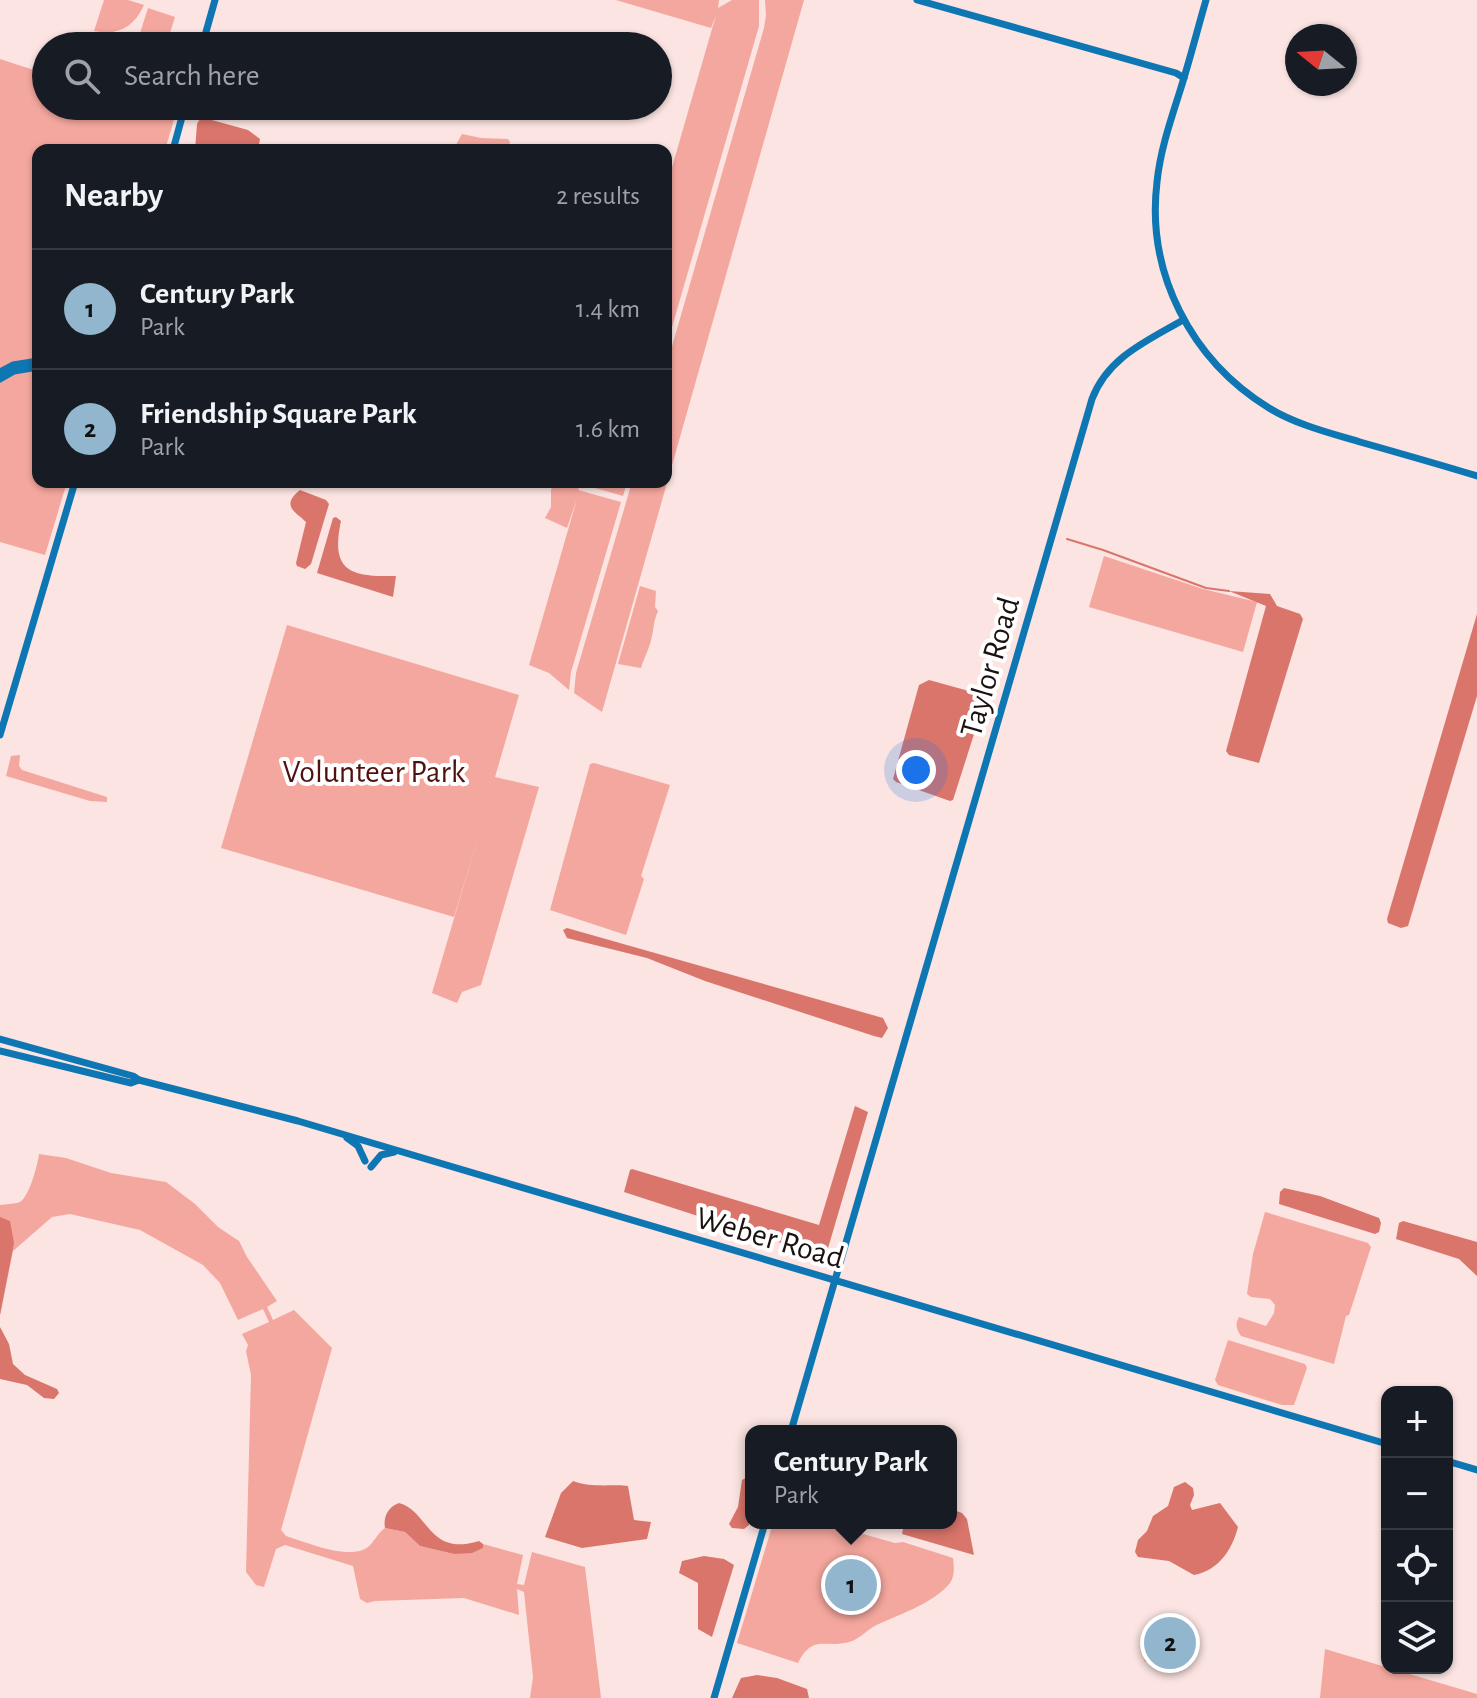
<!DOCTYPE html>
<html lang="en">
<head>
<meta charset="utf-8">
<style>
  body { margin:0; font-family:"Alegreya Sans",sans-serif; background:#20242c; color:#f1f3f6 }
  .controls { position:absolute; right:24px; bottom:24px; display:grid; overflow:hidden; border-radius:16px; box-shadow:0 2px 6px #0004 }
  .controls button { width:72px; height:72px; display:grid; place-items:center; padding:0; border:0; border-bottom:2px solid #363941; background:#171b24; color:#f1f3f6; font:40px sans-serif }
  .compass { position:absolute; left:1285px; top:24px; width:72px; height:72px; border-radius:50%; background:#171b24; box-shadow:0 2px 6px #0004; rotate:288deg }
  .you { position:absolute; left:916px; top:770px; width:28px; height:28px; margin:-20px; border:6px solid #fff; border-radius:50%; background:#1a73e8; box-shadow:0 0 0 12px #1a73e833 }
  .badge { display:grid; place-items:center; width:52px; height:52px; border-radius:50%; background:#92b6ce; color:#111; font-size:26px; font-weight:700 }
  .pin { position:absolute; translate:-50% -50%; border:4px solid #fff; box-shadow:0 2px 8px #0006 }
  .popup { position:absolute; left:745px; top:1425px; width:212px; height:104px; box-sizing:border-box; display:grid; place-content:center; border-radius:16px; background:#171b24; filter:drop-shadow(0 2px 6px #0005); font-size:26px; white-space:nowrap; color:#9ea1a6 }
  .popup b { font-size:30px; color:#f1f3f6 }
  .popup::after { content:''; position:absolute; left:50%; top:100%; margin-left:-16px; border:16px solid transparent; border-top-color:#171b24 }
  .list { margin:0; padding:0; list-style:none }
  h2 { display:flex; justify-content:space-between; align-items:center; height:104px; margin:0; padding:0 32px; font-size:34px }
  h2 small { font-size:26px; font-weight:400; color:#9ea1a6 }
  .list li { display:grid; grid-template-columns:52px 1fr auto; gap:24px; align-items:center; box-sizing:border-box; height:120px; padding:0 32px; border-top:2px solid #363941 }
  .list b { display:block; font-size:30px; white-space:nowrap }
  .list p { margin:0; font-size:26px; white-space:nowrap; color:#9ea1a6 }
  .list em { font-size:26px; font-style:normal; color:#9ea1a6 }
  .icon { flex:none; width:44px; height:44px; fill:none; stroke:currentColor; stroke-width:2; stroke-linecap:round; stroke-linejoin:round }
  .map { position:relative; flex:none; width:1477px; height:1698px; overflow:hidden }
  .search { position:absolute; background:#171b24; box-shadow:0 2px 6px #0004; left:32px; top:32px; width:640px; height:88px; display:flex; align-items:center; gap:20px; box-sizing:border-box; padding:0 28px; border-radius:44px; color:#9ea1a6; font-size:30px }
  .panel { position:absolute; background:#171b24; box-shadow:0 2px 6px #0004; left:32px; top:144px; width:640px; height:344px; border-radius:16px }
  .map>svg:first-child { display:block }
  .green { fill:#f4a79e }
  .water { fill:#d9756b }
  .lines { fill:none; stroke-linecap:round; stroke-linejoin:round }
  .stream { stroke:#d9756b; stroke-width:2 }
  .secondary { stroke:#0e76b3; stroke-width:7 }
  .labels { text-anchor:middle; dominant-baseline:central; stroke-width:8; stroke-linejoin:round; paint-order:stroke }
  .street-label { font-size:32px; fill:#1b1110; stroke:#fff }
  .park-label { font-size:32px; fill:#50110f; stroke:#fff }
</style>
</head>
<body>
<div class="map">
<svg width="1477" height="1698" viewBox="0 0 1477 1698">
  <rect width="100%" height="100%" fill="#fbe4e1"/>
  <g class="green">
    <path d="M104,0H128L144,5C134,27 118,36 94,31Z"/>
    <path d="M616,0H719L718,8L732,0H759V26L666,348V188L716,15L711,28Z"/>
    <path d="M765,0H804L602,712L574,693L576,673L632,482H666V367L764,28L766,15Z"/>
    <path d="M148,8L175,17L166,46H136Z"/>
    <path d="M0,59L46,74V106H178L165,150H38V482H67L45,555L0,542Z"/>
    <path d="M462,134L481,138L508,139L510,142L508,150H453Z"/>
    <path d="M559,482H627L623,496L581,484L578,490L621,502L571,672L569,690L549,673L529,665L577,499L567,528L545,518L551,507V489Z"/>
    <path d="M1104,556L1203,589L1257,602L1243,652L1089,607Z"/>
    <path d="M640,586L656,591L655,607L658,611C653,622 654,629 651,640C649,649 644,658 641,668L618,664Z"/>
    <path d="M287,625L519,695L495,777L539,787L481,985L462,992L457,1003L432,993L479,834L454,917L221,848Z"/>
    <path d="M20,755L19,766L22,770L107,797V802L90,801L6,776L11,756Z"/>
    <path d="M594,763L670,785L641,876L644,879L626,935L550,910L590,764Z"/>
    <path d="M39,1154L66,1158L111,1173L166,1182L195,1204L218,1227L239,1241L247,1257L277,1301L267,1307L273,1320L294,1310L332,1348L281,1530L286,1536C306,1542 349,1561 368,1547C374,1542 377,1534 385,1528L405,1532L420,1546L454,1554L483,1548V1544L523,1555L517,1584L524,1585L532,1552L585,1567L601,1698H530L533,1677L524,1592L517,1589L519,1615L464,1598L375,1601L367,1603L360,1599L353,1566L285,1545L276,1549L264,1587L256,1585L246,1572L251,1375L246,1351L248,1345L242,1334L269,1322L263,1309L238,1320L220,1283L203,1265L140,1230L70,1214L52,1217L13,1251L0,1315V1205C6,1204 15,1204 20,1202C29,1197 38,1164 39,1154Z"/>
    <path d="M1265,1212L1368,1243L1371,1247L1349,1315L1346,1316L1334,1364L1241,1336C1236,1329 1235,1324 1239,1317L1266,1326L1274,1313L1275,1305L1270,1299L1251,1297L1247,1294L1253,1254Z"/>
    <path d="M1228,1340L1305,1364L1307,1368L1294,1405H1282L1218,1385L1215,1380Z"/>
    <path d="M773,1523H824L895,1543L903,1542L953,1558C954,1566 955,1576 950,1583C932,1605 898,1614 873,1627C866,1631 860,1638 852,1641C828,1650 813,1632 798,1663L737,1643Z"/>
    <path d="M1157,1616L1195,1627L1181,1672L1144,1661Z"/>
    <path d="M1325,1649L1477,1694V1698H1320Z"/>
  </g>
  <g class="water">
    <path d="M201,117L248,130L260,139L258,150H195L197,124Z"/>
    <path d="M300,490L326,500L329,504L311,564L305,569L297,566L296,563L306,522C296,512 280,506 300,490Z"/>
    <path d="M336,517L341,521C330,572 351,577 396,576L393,597L317,573L333,518Z"/>
    <path d="M1229,591L1270,594L1277,606L1300,614L1303,619L1259,763L1229,755L1226,751L1266,606Z"/>
    <path d="M1477,614V696L1408,926L1401,928L1388,923L1387,919Z"/>
    <path d="M929,680L976,693L982,698L983,706L953,800L950,801L896,782L893,779L919,685Z"/>
    <path d="M567,928L883,1018L888,1028L882,1038L874,1036L705,981L647,958L567,938L563,930Z"/>
    <path d="M855,1106L868,1112L826,1255L812,1253L624,1192L630,1170L632,1169L819,1225Z"/>
    <path d="M1284,1188L1320,1196L1379,1218L1381,1223L1379,1232L1375,1234L1279,1204L1280,1192Z"/>
    <path d="M0,1217L10,1221L14,1243L0,1315Z"/>
    <path d="M1403,1221L1477,1242V1276L1459,1259L1396,1239L1399,1223Z"/>
    <path d="M0,1327L9,1344L13,1364L25,1375L57,1389L59,1393L54,1399L44,1398L27,1385L0,1379Z"/>
    <path d="M751,1475L749,1525L744,1529L732,1528L729,1524L738,1507L742,1480Z"/>
    <path d="M573,1481C590,1488 610,1484 628,1486L634,1520L651,1522L647,1539L582,1548L545,1537L561,1493Z"/>
    <path d="M1185,1482L1193,1488L1194,1495L1190,1505L1192,1510L1220,1503L1238,1527C1232,1550 1219,1570 1194,1575L1169,1561L1138,1557L1135,1552L1138,1540L1147,1531L1153,1516L1168,1506L1174,1487Z"/>
    <path d="M399,1503C429,1511 428,1557 479,1541L483,1544V1548L472,1553L454,1554L420,1546L405,1532L385,1528C383,1517 388,1507 399,1503Z"/>
    <path d="M951,1509L962,1513L967,1519L974,1555L902,1534L904,1523H951Z"/>
    <path d="M704,1556L724,1559L734,1565L712,1637L698,1629V1583L679,1573L682,1561Z"/>
    <path d="M757,1675L777,1678L807,1689L809,1698H732L741,1678Z"/>
  </g>
  <g class="lines">
    <path class="stream" d="M1067,539L1103,550L1206,588L1229,591"/>
    <g class="secondary">
      <path d="M917,0L1176,73L1184,78"/>
      <path d="M1206,0C1197,31 1189,63 1179,94C1170,122 1160,152 1157,182C1146,273 1191,360 1269,408C1297,425 1330,433 1360,442C1399,453 1438,464 1477,476"/>
      <path d="M202,46L215,0"/>
      <path d="M173,150L185,106"/>
      <path d="M0,372L13,365L38,361"/>
      <path d="M0,379L14,371L38,367"/>
      <path d="M0,735L75,482"/>
      <path d="M0,1039L133,1076L139,1080L298,1121L1387,1444"/>
      <path d="M0,1051L131,1083L139,1080"/>
      <path d="M347,1138L358,1146L365,1161"/>
      <path d="M371,1167L381,1155L394,1152"/>
      <path d="M791,1431L1092,399C1108,357 1147,341 1183,320"/>
      <path d="M1447,1461L1477,1470"/>
      <path d="M714,1698L765,1523"/>
    </g>
  </g>
  <g class="labels">
    <g class="street-label">
      <text transform="translate(990 667) rotate(-74)">Taylor Road</text>
      <text transform="translate(770 1238) rotate(16)">Weber Road</text>
    </g>
    <g class="park-label">
      <text x="374" y="772">Volunteer Park</text>
    </g>
  </g>
</svg>
<div class="controls">
<button>+</button>
<button>−</button>
<button><svg class="icon" aria-label="locate" viewBox="0 0 24 24"><circle cx="12" cy="12" r="6"/><path d="M12 2v4M12 18v4M2 12h4M18 12h4"/></svg></button>
<button><svg class="icon" aria-label="layers" viewBox="0 0 24 24"><path d="M12 4l9 5-9 5-9-5zM3 14l9 5 9-5"/></svg></button>
</div>
<svg class="compass" viewBox="-18 -18 36 36"><path d="M0-13l5 13h-10z" fill="#e53935"/><path d="M0 13l5-13h-10z" fill="#9ea1a6"/></svg>
<div class="you"></div>
<div class="pin badge" style="left:851px;top:1585px">1</div>
<div class="popup"><b>Century Park</b>Park</div>
<div class="pin badge" style="left:1170px;top:1643px">2</div>
<div class="search"><svg class="icon" aria-label="search" viewBox="0 0 24 24"><circle cx="10" cy="10" r="6"/><path d="M15 15l6 6"/></svg>Search here</div>
<section class="panel">
<h2>Nearby<small>2 results</small></h2>
<ul class="list">
<li><span class="badge">1</span><div><b>Century Park</b><p>Park</p></div><em>1.4 km</em></li>
<li><span class="badge">2</span><div><b>Friendship Square Park</b><p>Park</p></div><em>1.6 km</em></li>
</ul>
</section>
</div>
</body>
</html>
